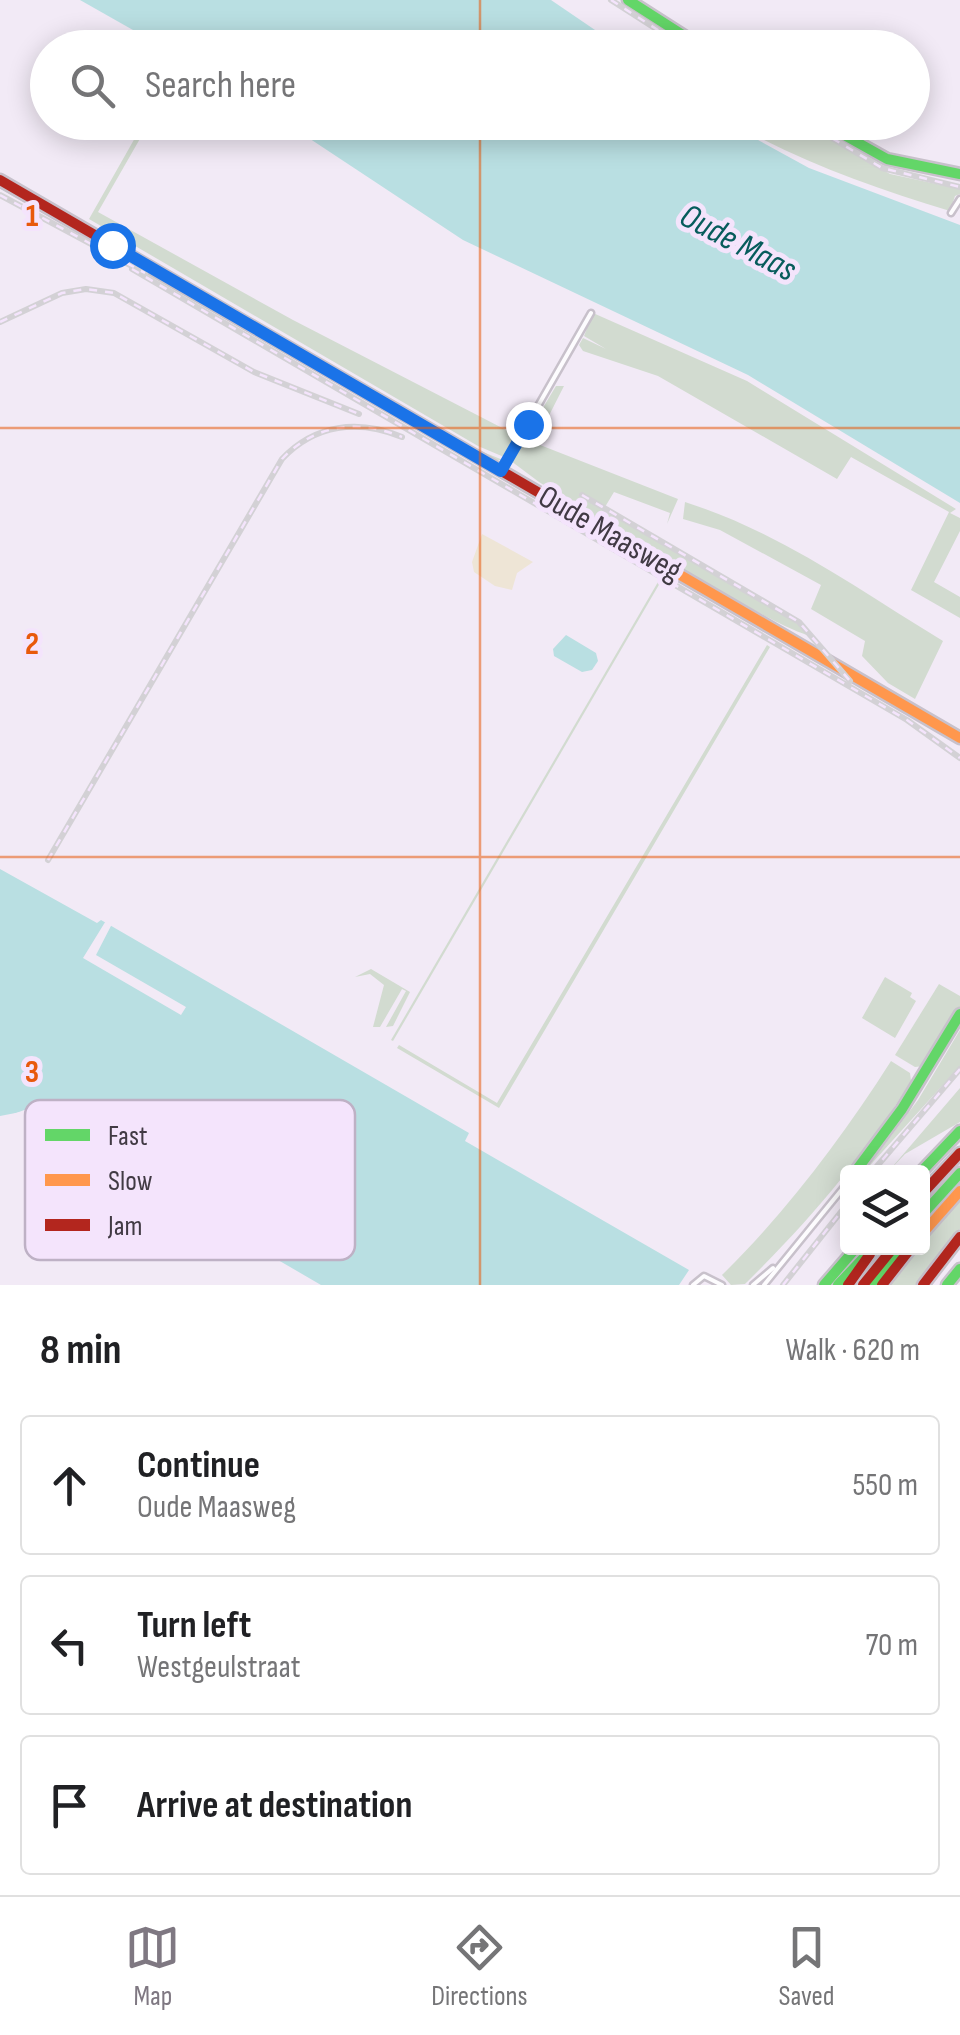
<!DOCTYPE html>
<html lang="en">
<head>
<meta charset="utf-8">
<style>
  body { margin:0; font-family:"Sofia Sans Condensed",sans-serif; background:#f2f2f2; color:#202124 }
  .controls { position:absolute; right:30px; bottom:30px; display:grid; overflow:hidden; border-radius:10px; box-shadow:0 5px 25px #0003 }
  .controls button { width:90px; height:90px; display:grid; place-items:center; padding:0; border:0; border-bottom:2px solid #e0e0e0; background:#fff; color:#202124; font:50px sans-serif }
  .stop { position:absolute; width:30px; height:30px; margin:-22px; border:8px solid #1a73e8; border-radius:50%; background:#fff }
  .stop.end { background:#1a73e8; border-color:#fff; box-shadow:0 2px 10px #0008 }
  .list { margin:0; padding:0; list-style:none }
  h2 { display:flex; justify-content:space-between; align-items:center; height:130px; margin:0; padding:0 40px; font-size:42px }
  h2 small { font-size:32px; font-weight:400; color:#757577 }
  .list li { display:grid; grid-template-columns:65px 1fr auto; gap:30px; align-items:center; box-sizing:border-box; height:140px; margin:0 20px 20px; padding:0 20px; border:2px solid #e0e0e0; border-radius:10px }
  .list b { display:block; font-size:38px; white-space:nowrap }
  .list p { margin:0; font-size:32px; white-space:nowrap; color:#757577 }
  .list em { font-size:32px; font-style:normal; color:#757577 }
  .icon { flex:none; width:55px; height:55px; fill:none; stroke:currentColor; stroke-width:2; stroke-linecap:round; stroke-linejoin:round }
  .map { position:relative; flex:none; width:960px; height:1285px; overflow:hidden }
  .search { position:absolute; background:#fff; box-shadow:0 5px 25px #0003; left:30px; right:30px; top:30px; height:110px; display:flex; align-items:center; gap:25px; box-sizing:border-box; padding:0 35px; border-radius:55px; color:#757577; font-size:38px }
  .sheet { height:610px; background:#fff }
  nav { display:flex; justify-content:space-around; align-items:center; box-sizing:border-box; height:140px; border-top:2px solid #e0e0e0; background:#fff; font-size:28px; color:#757577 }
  nav a { display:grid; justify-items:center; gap:5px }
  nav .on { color:#7f7882 }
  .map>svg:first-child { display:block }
  .green { fill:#d2dbd0 }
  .sand { fill:#eee5d6 }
  .water { fill:#b9dfe2 }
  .pier { fill:#f2eaf6 }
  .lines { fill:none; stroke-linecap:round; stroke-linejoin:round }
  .stream { stroke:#b9dfe2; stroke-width:2.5 }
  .street-casing { stroke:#c8c1cb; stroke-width:9 }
  .fast-casing { stroke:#c8c1cb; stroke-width:15 }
  .slow-casing { stroke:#c8c1cb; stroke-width:15 }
  .jam-casing { stroke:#c8c1cb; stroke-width:15 }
  .street { stroke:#fdfcfe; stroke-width:4 }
  .fast { stroke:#63d668; stroke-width:10 }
  .slow { stroke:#ff974d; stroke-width:10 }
  .jam { stroke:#b3261e; stroke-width:10 }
  .rail-casing { stroke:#d3d1d5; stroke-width:6 }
  .rail { stroke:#f4e4fc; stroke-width:2.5; stroke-dasharray:8; stroke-linecap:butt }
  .route { stroke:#1a73e8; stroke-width:12 }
  .grid { fill:none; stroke:#e8590c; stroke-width:2.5; stroke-opacity:0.55 }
  .labels { text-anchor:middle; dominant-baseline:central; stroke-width:10; stroke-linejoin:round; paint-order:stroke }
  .street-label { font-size:32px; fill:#413a44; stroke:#f4e4fc }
  .water-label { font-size:35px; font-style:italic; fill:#075c5c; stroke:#f4e4fc }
  .key { fill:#f4e4fc; stroke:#beb1c5; stroke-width:2.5 }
  .key-label { font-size:28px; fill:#413a44 }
  .grid-label { font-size:32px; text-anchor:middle; font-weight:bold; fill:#e8590c; stroke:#f4e4fc; stroke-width:10; stroke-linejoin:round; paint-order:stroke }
</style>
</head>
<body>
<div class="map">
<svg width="960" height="1285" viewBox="0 0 960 1285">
  <rect width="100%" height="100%" fill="#f2eaf6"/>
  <g class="green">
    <path d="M144,122L149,123L98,212L293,320L510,432L516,423L519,431L504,457L478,446L89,219Z"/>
    <path d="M732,123H755L754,130L766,137L777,123H801L890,174L960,189V194L955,196L950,211C874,188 801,162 732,123Z"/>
    <path d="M122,255L657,567L118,258Z"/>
    <path d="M177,275L478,450L503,460L491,461Z"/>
    <path d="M593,313L747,381L956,509L950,513L960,518V531L934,582L960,597V618L911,590L949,512L851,457L837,479L658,376L583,351L579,345L583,338L606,349L584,336Z"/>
    <path d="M556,386H564L535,443L678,499L667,524L670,513L614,492L605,507L579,495L786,615L813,636C785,636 579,506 539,482L511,461Z"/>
    <path d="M685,502C782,533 857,589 943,641L915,699L888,683L862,656L865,641L811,609L821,585L720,530L683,519Z"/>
    <path d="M658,582L660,583L393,1041L391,1040Z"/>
    <path d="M767,645L770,647L499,1108L397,1048L399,1045L497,1103Z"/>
    <path d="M371,969L410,992L393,1026L386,1027L406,991L402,989L380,1027H373L384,985L370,974L355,977Z"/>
    <path d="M885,977L912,993L910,997L916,1001L895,1038L862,1018Z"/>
    <path d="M939,984L960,996V1009L924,1066L915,1067L895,1055Z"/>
    <path d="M960,1030V1066L864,1172L918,1100Z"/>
    <path d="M891,1061L910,1073L911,1081C864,1157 809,1221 745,1284L731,1285L722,1275C787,1211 842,1138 891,1061Z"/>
    <path d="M960,1088V1122L905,1154L888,1172Z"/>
    <path d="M960,1195V1229L918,1285H885L915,1248H922L923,1239Z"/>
  </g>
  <path class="sand" d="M482,534L533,562L517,573L512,590L495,586L474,572L472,562Z"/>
  <g class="water">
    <path d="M80,0H551L620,47H163Z"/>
    <path d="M286,123H727L809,168L960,225V503L748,375L463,240Z"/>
    <path d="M566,635L596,653L598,661L592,670L582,672L554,656L553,649Z"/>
    <path d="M0,869L97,923L101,920L469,1133L465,1141L689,1270L679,1285H321L242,1239L238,1228L31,1110L0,1116Z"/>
  </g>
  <g class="pier">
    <path d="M107,919L113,922L96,955L186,1007L181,1015L83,958Z"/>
    <path d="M27,1109L122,1163L134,1143L107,1126L112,1117L167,1150L162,1158L143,1151L132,1170L207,1213L205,1217L26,1113L0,1119Z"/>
  </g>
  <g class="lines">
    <path class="stream" d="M0,187L75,230"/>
    <defs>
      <g id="street">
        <path d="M951,213L960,199"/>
        <path d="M502,469L591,313"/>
        <path d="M693,1285L704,1276L722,1285"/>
        <path d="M753,1285L773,1268"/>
        <path d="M764,1285L848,1182"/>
      </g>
      <g id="fast">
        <path d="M628,0L703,48"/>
        <path d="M821,122L887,159L960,174"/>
        <path d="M855,1172L902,1109L960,1014"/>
        <path d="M921,1172L960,1131"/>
        <path d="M922,1215L960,1173"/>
        <path d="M824,1285L856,1248"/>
        <path d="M838,1285L873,1248"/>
        <path d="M873,1285L900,1248"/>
        <path d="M947,1285L960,1269"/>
      </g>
      <g id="slow">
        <path d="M548,498L960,738"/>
        <path d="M922,1234L960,1191"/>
      </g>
      <g id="jam">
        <path d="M0,180L548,498"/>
        <path d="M922,1194L960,1153"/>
        <path d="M848,1285L870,1254"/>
        <path d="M863,1285L893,1248"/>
        <path d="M882,1285L911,1248"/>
        <path d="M923,1285L960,1237"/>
      </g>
    </defs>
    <use href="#street" class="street-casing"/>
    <use href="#fast" class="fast-casing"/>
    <use href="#slow" class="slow-casing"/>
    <use href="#jam" class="jam-casing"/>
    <use href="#street" class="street"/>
    <use href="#fast" class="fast"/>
    <use href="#slow" class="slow"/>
    <use href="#jam" class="jam"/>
    <defs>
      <g id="rail">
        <path d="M611,0L686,48"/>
        <path d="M805,122L882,168L960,187"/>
        <path d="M0,195L145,273"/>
        <path d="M132,269L907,720L960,758"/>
        <path d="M0,322L62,293L86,289L114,293L254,372L359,414"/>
        <path d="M582,495L799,622L850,681"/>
        <path d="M48,860L282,459C315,424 358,419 402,437"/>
        <path d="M872,1172L960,1069"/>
        <path d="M783,1285L848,1203"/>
      </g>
    </defs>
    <use href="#rail" class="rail-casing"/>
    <use href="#rail" class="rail"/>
  </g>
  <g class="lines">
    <path class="route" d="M112,245L501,471L528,424"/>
  </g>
  <path class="grid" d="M480,0V48M480,122V1285M0,428H960M0,857H960"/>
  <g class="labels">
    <g class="street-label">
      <text transform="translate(610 534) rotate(30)">Oude Maasweg</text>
    </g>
    <g class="water-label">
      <text transform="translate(738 243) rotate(28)">Oude Maas</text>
    </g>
  </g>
  <rect x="25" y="1100" width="330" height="160" rx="15" class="key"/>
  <rect x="45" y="1129" width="45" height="12" fill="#63d668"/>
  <rect x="45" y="1174" width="45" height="12" fill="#ff974d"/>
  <rect x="45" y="1219" width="45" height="12" fill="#b3261e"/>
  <g class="key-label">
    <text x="108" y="1145">Fast</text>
    <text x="108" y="1190">Slow</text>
    <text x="108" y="1235">Jam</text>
  </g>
  <g class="grid-label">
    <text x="32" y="226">1</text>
    <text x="32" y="654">2</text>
    <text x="32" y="1082">3</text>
  </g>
</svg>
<div class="controls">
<button><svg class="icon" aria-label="layers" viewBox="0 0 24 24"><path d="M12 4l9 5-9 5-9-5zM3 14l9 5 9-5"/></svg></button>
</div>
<div class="stop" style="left:112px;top:245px"></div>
<div class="stop end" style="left:528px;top:424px"></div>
<div class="search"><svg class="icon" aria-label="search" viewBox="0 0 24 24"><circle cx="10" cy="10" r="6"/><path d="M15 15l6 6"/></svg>Search here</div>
</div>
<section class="sheet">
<h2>8 min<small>Walk · 620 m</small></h2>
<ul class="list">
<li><svg class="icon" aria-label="ahead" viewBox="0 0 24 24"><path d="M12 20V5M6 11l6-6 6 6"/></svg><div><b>Continue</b><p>Oude Maasweg</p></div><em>550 m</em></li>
<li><svg class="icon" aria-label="left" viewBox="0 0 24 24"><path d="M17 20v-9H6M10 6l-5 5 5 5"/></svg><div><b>Turn left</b><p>Westgeulstraat</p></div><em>70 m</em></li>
<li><svg class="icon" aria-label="arrive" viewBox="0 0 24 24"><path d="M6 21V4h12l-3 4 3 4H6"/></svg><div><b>Arrive at destination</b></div></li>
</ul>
</section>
<nav>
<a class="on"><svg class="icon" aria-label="map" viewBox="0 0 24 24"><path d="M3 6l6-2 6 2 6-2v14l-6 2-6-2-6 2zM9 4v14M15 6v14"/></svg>Map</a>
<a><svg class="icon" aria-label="directions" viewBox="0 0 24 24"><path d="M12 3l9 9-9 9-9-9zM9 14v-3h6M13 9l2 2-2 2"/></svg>Directions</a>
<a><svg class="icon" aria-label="saved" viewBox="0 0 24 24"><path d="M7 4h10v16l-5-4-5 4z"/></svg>Saved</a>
</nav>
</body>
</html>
